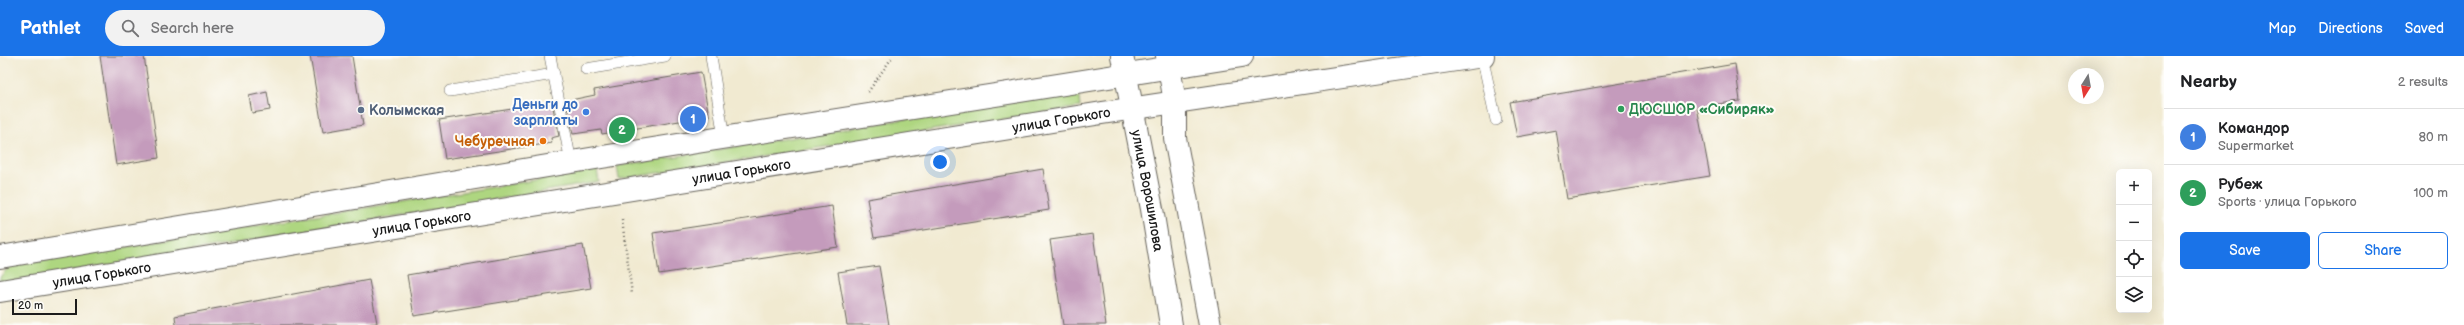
<!DOCTYPE html>
<html lang="en">
<head>
<meta charset="utf-8">
<style>
  body { margin:0; font-family:"Balsamiq Sans",sans-serif; background:#f2f2f2; color:#202124 }
  .controls { position:absolute; right:12px; bottom:12px; display:grid; overflow:hidden; border-radius:6px; box-shadow:0 4px 16px #0002 }
  .controls button { width:36px; height:36px; display:grid; place-items:center; padding:0; border:0; border-bottom:1px solid #e0e0e0; background:#fff; color:#202124; font:20px sans-serif }
  .compass { position:absolute; left:2068px; top:12px; width:36px; height:36px; border-radius:50%; background:#fff; box-shadow:0 4px 16px #0002; rotate:191deg }
  .scale { position:absolute; left:12px; bottom:10px; width:65px; box-sizing:border-box; padding-left:4px; border:2px solid #1c1c1c; border-top:0; font-size:11px; line-height:14px; white-space:nowrap; color:#1c1c1c; -webkit-text-stroke:3px #fdfcf7; paint-order:stroke }
  .you { position:absolute; left:940px; top:106px; width:14px; height:14px; margin:-10px; border:3px solid #fff; border-radius:50%; background:#1a73e8; box-shadow:0 0 0 6px #1a73e833 }
  .badge { display:grid; place-items:center; width:26px; height:26px; border-radius:50%; background:#1a73e8; color:#fff; font-size:13px; font-weight:700 }
  .pin { position:absolute; translate:-50% -50%; border:2px solid #fff; box-shadow:0 1px 4px #0006 }
  .list { margin:0; padding:0; list-style:none }
  h2 { display:flex; justify-content:space-between; align-items:center; height:52px; margin:0; padding:0 16px; font-size:17px }
  h2 small { font-size:13px; font-weight:400; color:#757577 }
  .list li { display:grid; grid-template-columns:26px 1fr auto; gap:12px; align-items:center; box-sizing:border-box; height:56px; padding:0 16px; border-top:1px solid #e0e0e0 }
  .list b { display:block; font-size:15px; white-space:nowrap }
  .list p { margin:0; font-size:13px; white-space:nowrap; color:#757577 }
  .list em { font-size:13px; font-style:normal; color:#757577 }
  .actions { display:flex; gap:8px; padding:12px 16px }
  .actions a { flex:1; padding:9px 0; border:1px solid #1a73e8; border-radius:6px; text-align:center; font-size:14px; color:#1a73e8 }
  .actions .main { background:#1a73e8; color:#fff }
  .icon { flex:none; width:22px; height:22px; fill:none; stroke:currentColor; stroke-width:2; stroke-linecap:round; stroke-linejoin:round }
  .map { position:relative; flex:none; width:2164px; height:269px; overflow:hidden }
  header { display:flex; align-items:center; gap:24px; box-sizing:border-box; height:56px; padding:0 20px; background:#1a73e8; color:#fff }
  header strong { font-size:19px }
  nav { display:flex; gap:22px; margin-inline-start:auto; font-size:14px }
  .search { width:280px; height:36px; background:#f2f2f2; display:flex; align-items:center; gap:10px; box-sizing:border-box; padding:0 14px; border-radius:22px; color:#757577; font-size:15px }
  main { display:flex }
  aside { flex:1; background:#fff }
  .map>svg:first-child { display:block }
  .green { fill:#aed680; stroke:#65794e }
  .building { fill:#c49bbc }
  .lines { fill:none; stroke-linecap:round; stroke-linejoin:round }
  .lane-casing { stroke:#67645b; stroke-width:12 }
  .street-casing { stroke:#67645b; stroke-width:24 }
  .secondary-casing { stroke:#67645b; stroke-width:24 }
  .path { stroke:#67645b; stroke-width:2.5; stroke-dasharray:1 3; stroke-linecap:butt }
  .lane { stroke:#fff; stroke-width:11 }
  .street { stroke:#fff; stroke-width:22 }
  .secondary { stroke:#fff; stroke-width:22 }
  .leisure-dot { fill:#2e9e5b; stroke:#fdfcf7; stroke-width:1.5 }
  .service-dot { fill:#5c6f8a; stroke:#fdfcf7; stroke-width:1.5 }
  .shop-dot { fill:#3f7fe0; stroke:#fdfcf7; stroke-width:1.5 }
  .food-dot { fill:#e8710a; stroke:#fdfcf7; stroke-width:1.5 }
  .labels { text-anchor:middle; dominant-baseline:central; stroke-width:4; stroke-linejoin:round; paint-order:stroke }
  .shop-label { font-size:14px; font-weight:bold; fill:#366cbe; stroke:#fdfcf7; text-anchor:end }
  .leisure-label { font-size:14px; font-weight:bold; fill:#27864d; stroke:#fdfcf7; text-anchor:start }
  .service-label { font-size:14px; font-weight:bold; fill:#4e5e75; stroke:#fdfcf7; text-anchor:start }
  .street-label { font-size:14px; fill:#1c1c1c; stroke:#fdfcf7 }
  .food-label { font-size:14px; font-weight:bold; fill:#c56008; stroke:#fdfcf7; text-anchor:end }
</style>
</head>
<body>
<header>
<strong>Pathlet</strong>
<div class="search"><svg class="icon" aria-label="search" viewBox="0 0 24 24"><circle cx="10" cy="10" r="6"/><path d="M15 15l6 6"/></svg>Search here</div>
<nav><a>Map</a><a>Directions</a><a>Saved</a></nav>
</header>
<main>
<div class="map">
<svg width="2164" height="269" viewBox="0 0 2164 269">
  <rect width="100%" height="100%" fill="#fdfcf7"/>
  <filter id="ink" filterUnits="userSpaceOnUse"><feTurbulence type="fractalNoise" baseFrequency=".025" numOctaves="2"/><feDisplacementMap in="SourceGraphic" scale="8" xChannelSelector="R" yChannelSelector="G"/><feConvolveMatrix kernelMatrix="1 2 1 2 8 2 1 2 1" color-interpolation-filters="sRGB"/></filter>
  <filter id="wash" filterUnits="userSpaceOnUse"><feTurbulence type="fractalNoise" baseFrequency=".012" numOctaves="4" result="noise"/><feDisplacementMap in="SourceGraphic" scale="16" xChannelSelector="R" yChannelSelector="G"/><feGaussianBlur stdDeviation="0.9" result="paint"/><feColorMatrix in="noise" values="0 0 0 0 0 0 0 0 0 0 0 0 0 0 0 0 0 1.4 0 .05"/><feComposite in="paint" operator="in"/></filter>
  <g filter="url(#wash)">
    <rect width="100%" height="100%" fill="#f1ead1"/>
    <g class="green">
      <path d="M1078,35L1080,51L619,123L617,110Z"/>
      <path d="M597,114L599,126L0,227V221L10,210Z"/>
    </g>
    <g id="blocks">
      <g class="building">
        <path d="M100,0H144L159,102L116,109Z"/>
        <path d="M310,0H352L363,69L323,76Z"/>
        <path d="M1735,8L1740,45L1697,51L1710,120L1567,143L1556,74L1517,81L1510,46Z"/>
        <path d="M701,16L709,60L602,78L601,74L573,78L566,45L595,39L594,34Z"/>
        <path d="M267,36L270,54L252,57L249,40Z"/>
        <path d="M552,47L559,80L551,82L552,87L445,103L439,64Z"/>
        <path d="M1043,113L1049,154L874,182L867,143Z"/>
        <path d="M832,150L838,191L659,218L653,177Z"/>
        <path d="M1093,178L1106,269H1063L1050,184Z"/>
        <path d="M583,189L591,232L414,260L407,219Z"/>
        <path d="M879,210L889,269H847L838,216Z"/>
        <path d="M369,224L377,267L364,269H176L175,260Z"/>
      </g>
    </g>
  </g>
  <g filter="url(#ink)">
    <use href="#blocks" fill-opacity="0" stroke="#67645b" stroke-width="1"/>
    <g class="lines">
      <defs>
        <g id="lane">
          <path d="M550,0L571,106"/>
          <path d="M711,0L724,82"/>
          <path d="M1482,0L1496,64"/>
          <path d="M586,13L665,0"/>
          <path d="M450,35L554,18"/>
        </g>
        <g id="street">
          <path id="s1" d="M1122,0L1152,153L1171,269"/>
          <path d="M1167,0L1175,46V82L1210,269"/>
        </g>
        <g id="secondary">
          <path d="M0,201L602,101L1242,0"/>
          <path id="s2" d="M0,235L1102,57L1483,0"/>
        </g>
      </defs>
      <use href="#lane" class="lane-casing"/>
      <use href="#street" class="street-casing"/>
      <use href="#secondary" class="secondary-casing"/>
      <g class="path">
        <path d="M868,36L893,0"/>
        <path d="M622,164L632,238"/>
      </g>
      <use href="#lane" class="lane"/>
      <use href="#street" class="street"/>
      <use href="#secondary" class="secondary"/>
    </g>
  </g>
  <circle class="leisure-dot" cx="1621" cy="53" r="4"/>
  <circle class="service-dot" cx="361" cy="54" r="4"/>
  <circle class="shop-dot" cx="586" cy="56" r="4"/>
  <circle class="food-dot" cx="543" cy="85" r="4"/>
  <g class="labels">
    <g class="shop-label">
      <text x="578" y="48">Деньги до<tspan x="578" dy="16">зарплаты</tspan></text>
    </g>
    <g class="leisure-label">
      <text x="1629" y="53">ДЮСШОР «Сибиряк»</text>
    </g>
    <g class="service-label">
      <text x="369" y="54">Колымская</text>
    </g>
    <g class="street-label">
      <text stroke="none"><textPath href="#s2" startOffset="1075">улица Горького</textPath></text>
      <text stroke="none"><textPath href="#s2" startOffset="751">улица Горького</textPath></text>
      <text stroke="none"><textPath href="#s1" startOffset="137">улица Ворошилова</textPath></text>
      <text stroke="none"><textPath href="#s2" startOffset="427">улица Горького</textPath></text>
      <text stroke="none"><textPath href="#s2" startOffset="103">улица Горького</textPath></text>
    </g>
    <g class="food-label">
      <text x="535" y="85">Чебуречная</text>
    </g>
  </g>
</svg>
<div class="controls">
<button>+</button>
<button>−</button>
<button><svg class="icon" aria-label="locate" viewBox="0 0 24 24"><circle cx="12" cy="12" r="6"/><path d="M12 2v4M12 18v4M2 12h4M18 12h4"/></svg></button>
<button><svg class="icon" aria-label="layers" viewBox="0 0 24 24"><path d="M12 4l9 5-9 5-9-5zM3 14l9 5 9-5"/></svg></button>
</div>
<svg class="compass" viewBox="-18 -18 36 36"><path d="M0-13l5 13h-10z" fill="#e53935"/><path d="M0 13l5-13h-10z" fill="#757577"/></svg>
<div class="scale">20 m</div>
<div class="you"></div>
<div class="pin badge" style="left:693px;top:63px;background:#3f7fe0">1</div>
<div class="pin badge" style="left:622px;top:74px;background:#2e9e5b">2</div>
</div>
<aside>
<h2>Nearby<small>2 results</small></h2>
<ul class="list">
<li><span class="badge" style="background:#3f7fe0">1</span><div><b>Командор</b><p>Supermarket</p></div><em>80 m</em></li>
<li><span class="badge" style="background:#2e9e5b">2</span><div><b>Рубеж</b><p>Sports · улица Горького</p></div><em>100 m</em></li>
</ul>
<div class="actions"><a class="main">Save</a><a>Share</a></div>
</aside>
</main>
</body>
</html>
